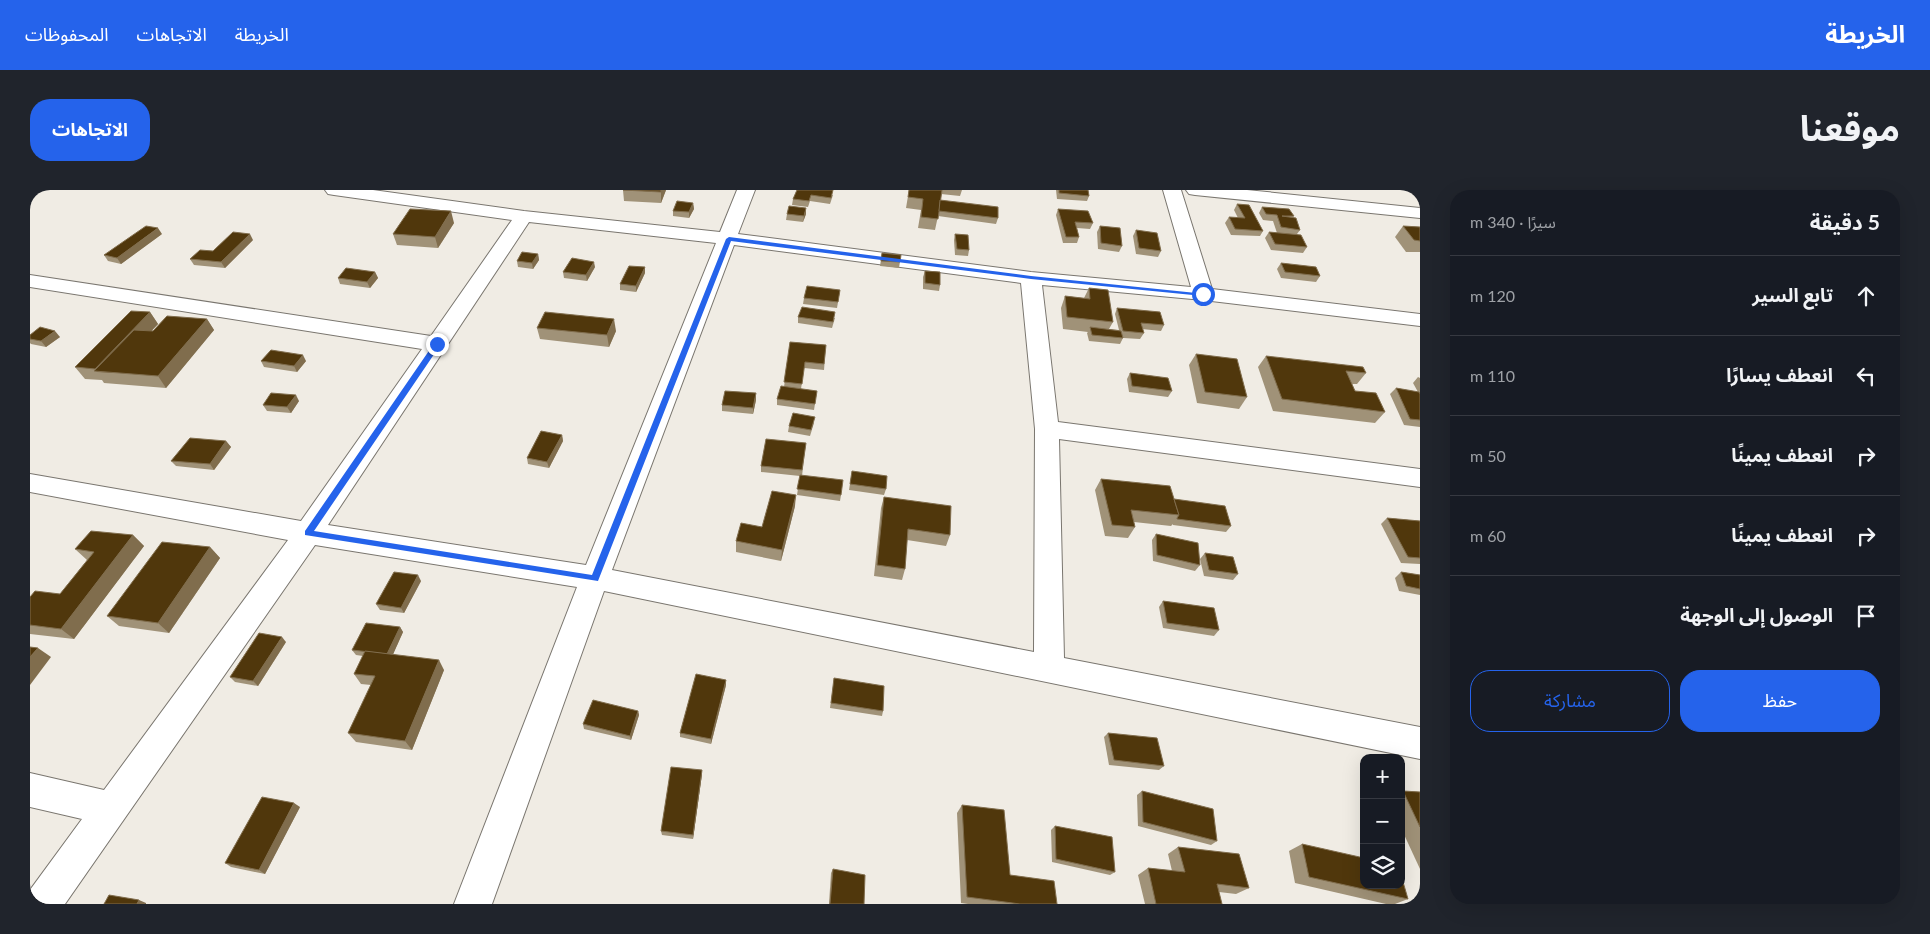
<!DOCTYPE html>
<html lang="ar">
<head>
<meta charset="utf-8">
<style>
  body { margin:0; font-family:Lato,"Noto Sans Arabic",sans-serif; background:#20242c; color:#f1f3f6; direction:rtl }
  .controls { position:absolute; right:15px; bottom:15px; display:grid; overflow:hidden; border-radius:10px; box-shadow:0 5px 20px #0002 }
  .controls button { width:45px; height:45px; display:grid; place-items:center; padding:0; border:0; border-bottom:1px solid #363941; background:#171b24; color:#f1f3f6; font:25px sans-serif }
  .stop { position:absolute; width:15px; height:15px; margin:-11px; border:4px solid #2563eb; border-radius:50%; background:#fff }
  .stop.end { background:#2563eb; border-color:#fff; box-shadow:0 1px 5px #0008 }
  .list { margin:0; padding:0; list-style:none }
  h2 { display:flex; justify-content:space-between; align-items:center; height:65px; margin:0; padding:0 20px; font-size:21px }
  h2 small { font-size:16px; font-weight:400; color:#9ea1a6 }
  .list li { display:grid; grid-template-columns:32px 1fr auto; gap:15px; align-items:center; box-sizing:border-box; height:80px; padding:0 20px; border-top:1px solid #363941 }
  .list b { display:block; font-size:19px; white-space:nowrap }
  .list em { font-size:16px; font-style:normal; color:#9ea1a6 }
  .actions { display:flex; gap:10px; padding:15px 20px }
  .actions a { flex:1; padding:11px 0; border:1px solid #2563eb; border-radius:20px; text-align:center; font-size:18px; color:#2563eb }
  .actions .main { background:#2563eb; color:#fff }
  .icon { flex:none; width:28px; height:28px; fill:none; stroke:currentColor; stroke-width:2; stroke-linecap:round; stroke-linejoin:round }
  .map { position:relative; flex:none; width:1390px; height:714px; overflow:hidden; direction:ltr; border-radius:20px }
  header { display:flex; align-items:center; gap:30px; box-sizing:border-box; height:70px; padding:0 25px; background:#2563eb; color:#fff }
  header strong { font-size:24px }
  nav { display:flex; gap:28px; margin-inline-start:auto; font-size:18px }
  .intro { display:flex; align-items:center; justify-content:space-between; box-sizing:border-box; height:120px; padding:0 30px }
  h1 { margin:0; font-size:35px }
  .button { padding:12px 22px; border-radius:20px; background:#2563eb; color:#fff; font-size:18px; font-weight:700 }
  main { display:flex; gap:30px; padding:0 30px }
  aside { flex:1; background:#171b24; border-radius:20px; box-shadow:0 5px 20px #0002 }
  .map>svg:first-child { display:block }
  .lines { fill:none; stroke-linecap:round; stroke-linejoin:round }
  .street-casing { stroke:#7a766f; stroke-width:2 }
  .street { fill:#fff; fill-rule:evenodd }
  .wall { fill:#a09278 }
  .shaded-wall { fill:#806d4d }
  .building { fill:#50370c; stroke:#806d4d }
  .route { fill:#2563eb }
</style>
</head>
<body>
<header>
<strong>الخريطة</strong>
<nav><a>الخريطة</a><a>الاتجاهات</a><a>المحفوظات</a></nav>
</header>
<div class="intro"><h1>موقعنا</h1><a class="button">الاتجاهات</a></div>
<main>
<aside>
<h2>5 دقيقة<small>سيرًا · 340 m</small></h2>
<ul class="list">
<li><svg class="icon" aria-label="ahead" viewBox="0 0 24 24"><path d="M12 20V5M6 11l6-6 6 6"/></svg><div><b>تابع السير</b></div><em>120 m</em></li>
<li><svg class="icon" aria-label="left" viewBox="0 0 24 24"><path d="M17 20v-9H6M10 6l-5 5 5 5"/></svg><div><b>انعطف يسارًا</b></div><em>110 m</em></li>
<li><svg class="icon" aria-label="right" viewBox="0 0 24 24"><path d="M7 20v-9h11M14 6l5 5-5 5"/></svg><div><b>انعطف يمينًا</b></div><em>50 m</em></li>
<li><svg class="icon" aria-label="right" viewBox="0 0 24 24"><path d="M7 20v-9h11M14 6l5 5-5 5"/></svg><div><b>انعطف يمينًا</b></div><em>60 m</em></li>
<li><svg class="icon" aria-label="arrive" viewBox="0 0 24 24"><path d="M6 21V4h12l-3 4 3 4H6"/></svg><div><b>الوصول إلى الوجهة</b></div></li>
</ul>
<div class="actions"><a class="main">حفظ</a><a>مشاركة</a></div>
</aside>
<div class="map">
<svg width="1390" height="714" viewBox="0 0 1390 714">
  <rect width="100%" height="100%" fill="#f0ece4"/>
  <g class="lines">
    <defs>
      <g id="street">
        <path d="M295,0H343L494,21L690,42L707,0H725L708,44L1001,82L1161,97L1133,0H1151L1182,99L1390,124V136L1173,110L1012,95L1028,232L1390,279V297L1029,249L1034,468L1390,537V569L574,401L462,714H424L547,397L285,355L35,714H0V700L52,629L0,617V583L74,600L258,350L0,302V284L271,331L392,159L0,97V85L401,146L482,30L304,5L298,4ZM499,32L686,53L556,375L298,335ZM704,55L991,93L1005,239L1004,462L582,380Z"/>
        <path d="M1156,0H1217L1390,18V28L1165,5L1159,4Z"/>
      </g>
    </defs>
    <use href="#street" class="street-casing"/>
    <use href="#street" class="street"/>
  </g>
  <g class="wall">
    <path d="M593,0H636L631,13L594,11Z"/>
    <path d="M767,0L803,5L800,14L780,11L778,17L762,15L763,9Z"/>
    <path d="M879,0H932L930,6L911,4L910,10L968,28L966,34L908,26L905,40L888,38L891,20L876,18Z"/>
    <path d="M1026,0H1058L1059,6L1057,11L1027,9Z"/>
    <path d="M663,13L664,19L659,28L643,26V21Z"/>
    <path d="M1207,14L1233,41L1230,46L1201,45L1195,33L1199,27L1208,28L1204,20Z"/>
    <path d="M1232,17L1264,26L1263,27L1270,40L1267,44L1277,57L1273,63L1241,60L1235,48L1239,42L1247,43L1243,31L1233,30L1229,23Z"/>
    <path d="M1028,19L1063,33L1060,39L1047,38L1049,47L1047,53H1033L1026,25Z"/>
    <path d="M757,24H776L773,32L756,30Z"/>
    <path d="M424,33L408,58L367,55L363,44Z"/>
    <path d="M1070,36L1092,56L1089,62L1068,59L1067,42Z"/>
    <path d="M1373,36L1390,37V62H1376L1365,47Z"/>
    <path d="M1106,40L1131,61L1128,67L1106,64L1103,46Z"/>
    <path d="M132,44L91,74L78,71L74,65Z"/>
    <path d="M925,44L939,60L938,66L925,65L924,50Z"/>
    <path d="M223,50L195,78L164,75L160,69L183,61Z"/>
    <path d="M852,63L871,65L869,78L850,76Z"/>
    <path d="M508,64L509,70L503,79L488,77L487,71Z"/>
    <path d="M1251,73L1290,86L1286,92L1251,88L1247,79Z"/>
    <path d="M565,77L557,91L534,88L533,82Z"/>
    <path d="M615,77V83L606,102L590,100V94Z"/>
    <path d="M895,81L910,95L909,101L893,99V87Z"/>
    <path d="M345,82L348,88L340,98L310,94L308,88Z"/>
    <path d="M1059,98L1083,132L1079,139L1089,140L1085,124L1087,118L1134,135L1131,141L1112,139L1114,143L1110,149L1093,148L1090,154L1059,151L1057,143L1058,142L1033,139L1031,118L1035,106L1054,108Z"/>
    <path d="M810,100L807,118L773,114L774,108Z"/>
    <path d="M120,122L128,134L121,141L177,129L184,140L136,198L74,193L72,190L55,189L45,177Z"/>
    <path d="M768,127L805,128L802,138L768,133Z"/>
    <path d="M507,138L586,141L579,157L510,149Z"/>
    <path d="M0,145L30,147L16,157L1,154L0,153Z"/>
    <path d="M760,152L796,155L794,180L774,178L771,199L787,201L784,220L747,215V209L754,197Z"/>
    <path d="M1166,164L1217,207L1209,219L1167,213L1159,175Z"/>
    <path d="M1236,166L1336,183L1327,194H1322L1325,201L1355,222L1345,233L1243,221L1228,177Z"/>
    <path d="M231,171H276L267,182L234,177Z"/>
    <path d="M1100,183L1142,201L1138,207L1099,202L1097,189Z"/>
    <path d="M1388,187L1390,188V237L1374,235L1360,204L1366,198L1388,202L1383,193Z"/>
    <path d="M726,210L723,224L692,221V215Z"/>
    <path d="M269,211L261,223L237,221L233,215Z"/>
    <path d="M784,233L780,246L758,242L759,236Z"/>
    <path d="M532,245L533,251L519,278L498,274L497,268Z"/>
    <path d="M196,251L201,257L184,280L146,276L141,271Z"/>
    <path d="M776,253L772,286L811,305L810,311L767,305L770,286L731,282V276Z"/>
    <path d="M822,281L856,299L854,305L819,300Z"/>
    <path d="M1071,289L1144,309L1201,336L1196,342L1143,335V334L1141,336L1104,332L1105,337L1098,348L1075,346L1065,300Z"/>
    <path d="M854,307L920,345L916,356L877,350L875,379L872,390L844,386L851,318Z"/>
    <path d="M765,316L751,371L706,362V351L732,337Z"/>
    <path d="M1357,328L1390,331V374L1371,373L1351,334Z"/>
    <path d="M1126,344L1170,375L1165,381L1123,371L1122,350Z"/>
    <path d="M103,345L114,356L44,449L0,444V407L30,404L57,370L45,359Z"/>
    <path d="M180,357L190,368L139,443L89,436L77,426Z"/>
    <path d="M1175,363L1208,384L1203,390L1174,386L1170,369Z"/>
    <path d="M1371,382L1390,385V405L1369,401L1365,388Z"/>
    <path d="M391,391L374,423L350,420L346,414Z"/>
    <path d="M1133,411L1189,440L1184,446L1133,438L1129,417Z"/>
    <path d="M370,437L373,442L363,464L414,480L382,560L326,552L318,543L341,495L331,494L324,484L333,466L326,465L322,460Z"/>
    <path d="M256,452L228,496L205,492L200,487Z"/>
    <path d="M804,488L853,521L852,526L800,518Z"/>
    <path d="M696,495L681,554L650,547V543Z"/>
    <path d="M608,521L609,525L601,550L554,539L553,534Z"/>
    <path d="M1078,543L1134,576L1129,580L1079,575L1074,547Z"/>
    <path d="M672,580V584L663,649L632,645L631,641Z"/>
    <path d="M1112,601L1187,651L1181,655L1108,636L1107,605Z"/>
    <path d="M1373,601L1390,602V679L1371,638V602Z"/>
    <path d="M932,615L980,685L1027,714H938L931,713L927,623Z"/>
    <path d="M270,617L235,684L201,677L195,673Z"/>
    <path d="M1025,636L1085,682L1080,685L1022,672L1021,640Z"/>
    <path d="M1272,654L1378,709L1365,714H1356L1265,693L1259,661Z"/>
    <path d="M1148,657L1219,698L1206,704L1189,702L1192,714H1115L1108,685L1118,678L1142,681L1138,664Z"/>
    <path d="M803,679L834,714H799L801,683Z"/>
  </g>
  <g class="shaded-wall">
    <path d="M631,0H636L631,13Z"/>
    <path d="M663,13L664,19L659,28V22Z"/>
    <path d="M776,18V24L773,32L774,26Z"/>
    <path d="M421,21L424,33L408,58L405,47Z"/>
    <path d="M128,38L132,44L91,74L87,68Z"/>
    <path d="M220,44L223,50L195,78L191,72Z"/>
    <path d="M508,64L509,70L503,79L502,73Z"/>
    <path d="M564,72L565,77L557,91L556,85Z"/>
    <path d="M615,77V83L606,102V96Z"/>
    <path d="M345,82L348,88L340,98L337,92Z"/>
    <path d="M120,122L128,134L82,183L67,182L65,179Z"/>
    <path d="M177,129L184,140L136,198L128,186Z"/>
    <path d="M584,129L586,141L579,157L577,145Z"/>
    <path d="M25,141L30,147L16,157L11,151Z"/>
    <path d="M273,165L276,171L267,182L264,176Z"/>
    <path d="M726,203V210L723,224V218Z"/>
    <path d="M266,205L269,211L261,223L257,217Z"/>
    <path d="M532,245L533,251L519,278L517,272Z"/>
    <path d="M196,251L201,257L184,280L180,274Z"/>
    <path d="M766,305L765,316L751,371L752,360Z"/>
    <path d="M103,345L114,356L44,449L31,439Z"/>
    <path d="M180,357L190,368L139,443L128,433Z"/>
    <path d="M388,385L391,391L374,423L371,418Z"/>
    <path d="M370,437L373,442L361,469L357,464Z"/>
    <path d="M252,447L256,452L228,496L223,491Z"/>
    <path d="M8,458L21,467L0,495V467Z"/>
    <path d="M409,470L414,480L382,560L375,551Z"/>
    <path d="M696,490V495L681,554V549Z"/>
    <path d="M608,521L609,525L601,550L600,546Z"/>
    <path d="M672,580V584L663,649V645Z"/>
    <path d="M264,613L270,617L235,684L229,680Z"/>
    <path d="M109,710L116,713V714H107Z"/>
  </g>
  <g class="building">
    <path d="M593,0H631V2Z"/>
    <path d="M767,0H803L801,8L781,5L779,11L763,9Z"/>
    <path d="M879,0H912L908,29L891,27L893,9L878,7Z"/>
    <path d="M1029,0H1058L1059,6L1029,3Z"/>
    <path d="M910,10L968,17V28L909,21Z"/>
    <path d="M647,11L663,13L659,22L643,21Z"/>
    <path d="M1207,14L1219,15L1233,41L1205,39L1199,27L1215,28Z"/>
    <path d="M759,16L776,18L774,26L757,24Z"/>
    <path d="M1232,17L1259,19L1264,26H1252L1266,28L1270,40L1251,37L1247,25L1236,24Z"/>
    <path d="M380,19L421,21L405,47L363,44Z"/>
    <path d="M1028,19L1058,21L1063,33L1045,32L1049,47H1036Z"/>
    <path d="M116,36L128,38L87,68L74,65Z"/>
    <path d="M1070,36L1090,38L1092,56L1071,53Z"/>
    <path d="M1373,36L1390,37V51L1384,50Z"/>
    <path d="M1106,40L1127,43L1131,61L1109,58Z"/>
    <path d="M203,42L220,44L191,72L160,69L170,60L183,61Z"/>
    <path d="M1239,42L1271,45L1277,57L1245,54Z"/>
    <path d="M925,44L938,45L939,60L927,59Z"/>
    <path d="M492,62L508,64L502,73L487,71Z"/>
    <path d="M852,63L871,65L870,72L851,71Z"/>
    <path d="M542,68L564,72L556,85L533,82Z"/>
    <path d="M1251,73L1286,77L1290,86L1255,82Z"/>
    <path d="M599,76L615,77L606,96L590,94Z"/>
    <path d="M316,78L345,82L337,92L308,88Z"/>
    <path d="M895,81L910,82V95L895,93Z"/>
    <path d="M777,96L810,100L808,112L774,108Z"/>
    <path d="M1059,98L1078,100L1083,132L1037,127L1035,106L1060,109Z"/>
    <path d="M772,117L805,122L803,132L768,127Z"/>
    <path d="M1087,118L1130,122L1134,135L1111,133L1114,143L1093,141Z"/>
    <path d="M101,121L120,122L65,179L45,177Z"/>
    <path d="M515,122L584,129L577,145L507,138Z"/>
    <path d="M137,126L177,129L128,186L64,181L104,140L123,141Z"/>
    <path d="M10,137L25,141L11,151L0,149V145Z"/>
    <path d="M1060,137L1091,141L1093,148L1062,145Z"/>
    <path d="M760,152L796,155L794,174L775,172L772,194L754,192Z"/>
    <path d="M241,160L273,165L264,176L231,171Z"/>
    <path d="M1166,164L1207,169L1217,207L1175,202Z"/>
    <path d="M1236,166L1333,177L1336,183L1316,181L1325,201L1346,203L1355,222L1252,209Z"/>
    <path d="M1100,183L1138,188L1142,201L1102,196Z"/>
    <path d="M751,196L787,201L785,214L747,209Z"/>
    <path d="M1366,198L1389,202L1390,204V230L1380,229Z"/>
    <path d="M695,201L726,203L723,218L692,215Z"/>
    <path d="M241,203L266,205L257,217L233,215Z"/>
    <path d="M763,223L785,227L781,240L759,236Z"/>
    <path d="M511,241L532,245L517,272L497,268Z"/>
    <path d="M160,248L196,251L180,274L141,271Z"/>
    <path d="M736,249L776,253L772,280L731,276Z"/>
    <path d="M822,281L857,286L856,299L820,294Z"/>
    <path d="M770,285L813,290L811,305L767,299Z"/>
    <path d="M1071,289L1140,296L1149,325L1101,320L1105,337L1082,335Z"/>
    <path d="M742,301L766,305L752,360L706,351L711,333L732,337Z"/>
    <path d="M854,307L921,316L920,345L878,339L875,379L847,375Z"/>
    <path d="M1144,309L1195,316L1201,336L1147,329V328L1149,325Z"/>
    <path d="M1357,328L1390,331V368L1378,367Z"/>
    <path d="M61,341L103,345L31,439L0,435V407L5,401L30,404L64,362L45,359Z"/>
    <path d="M1126,344L1168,353L1170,375L1127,365Z"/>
    <path d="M132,352L180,357L128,433L77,426Z"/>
    <path d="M1175,363L1203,367L1208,384L1179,380Z"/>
    <path d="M364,382L388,385L371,418L346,414Z"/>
    <path d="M1371,382L1390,385V399L1376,396Z"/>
    <path d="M1133,411L1184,418L1189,440L1137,433Z"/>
    <path d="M336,433L370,437L357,464L322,460Z"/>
    <path d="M229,443L252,447L223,491L200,487Z"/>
    <path d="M0,457L8,458L0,467Z"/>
    <path d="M335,461L409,470L375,551L318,543L345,486L324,484Z"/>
    <path d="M666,484L696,490L681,549L650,543Z"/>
    <path d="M804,488L854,496L853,521L801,513Z"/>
    <path d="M563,510L608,521L600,546L553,534Z"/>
    <path d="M1078,543L1127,548L1134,576L1084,570Z"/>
    <path d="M641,577L672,580L663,645L631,641Z"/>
    <path d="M1112,601L1183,619L1187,651L1113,632Z"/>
    <path d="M1373,601L1390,602V637Z"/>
    <path d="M232,607L264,613L229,680L195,673Z"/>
    <path d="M932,615L974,620L980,685L1024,691L1027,714H990L937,707Z"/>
    <path d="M1025,636L1082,647L1085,682L1026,669Z"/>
    <path d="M1272,654L1334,668V695H1371V685L1378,709L1279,687Z"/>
    <path d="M1148,657L1209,664L1219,698L1187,694L1192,714H1126L1118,678L1155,682Z"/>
    <path d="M803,679L835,685L834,714H800Z"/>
    <path d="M79,705L109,710L107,714H74Z"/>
  </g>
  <path class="route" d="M699,47L1001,86L1176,104L1173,106L1001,89L701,51L568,391L275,345V341L405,152H407L411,154L284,341L562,385L696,49Z"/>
</svg>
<div class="controls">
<button>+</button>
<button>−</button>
<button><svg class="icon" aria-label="layers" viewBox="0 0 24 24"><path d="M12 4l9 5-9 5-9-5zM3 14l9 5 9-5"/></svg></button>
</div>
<div class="stop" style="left:1173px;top:104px"></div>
<div class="stop end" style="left:407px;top:154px"></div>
</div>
</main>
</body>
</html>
